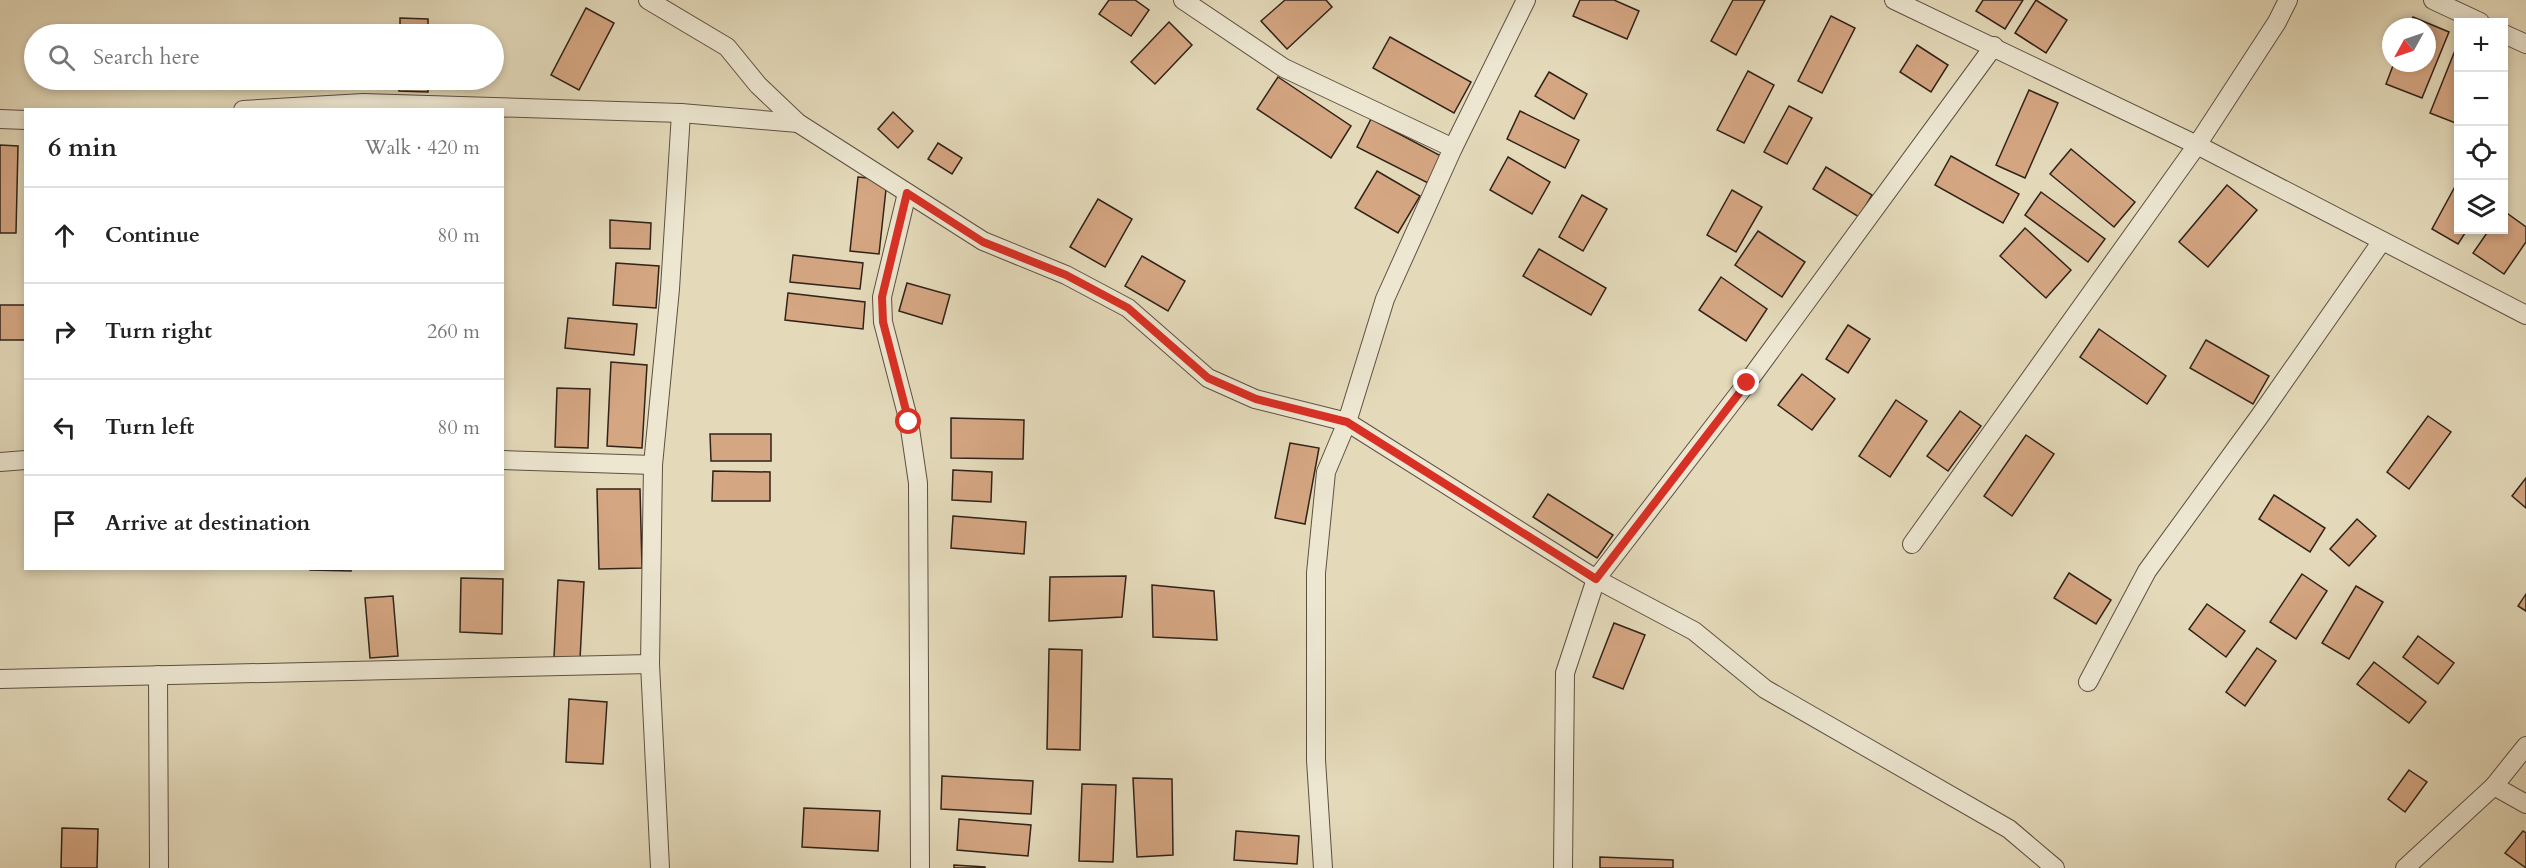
<!DOCTYPE html>
<html lang="en">
<head>
<meta charset="utf-8">
<style>
  body { margin:0; font-family:Cardo,serif; background:#f2f2f2; color:#222 }
  .controls { position:absolute; right:18px; top:18px; display:grid; overflow:hidden; border-radius:0px; box-shadow:0 3px 9px #0003 }
  .controls button { width:54px; height:54px; display:grid; place-items:center; padding:0; border:0; border-bottom:2px solid #e0e0e0; background:#fff; color:#222; font:30px sans-serif }
  .compass { position:absolute; left:2382px; top:18px; width:54px; height:54px; border-radius:50%; background:#fff; box-shadow:0 3px 9px #0003; rotate:230deg }
  .stop { position:absolute; width:18px; height:18px; margin:-14px; border:4px solid #d93025; border-radius:50%; background:#fff }
  .stop.end { background:#d93025; border-color:#fff; box-shadow:0 2px 6px #0008 }
  .list { margin:0; padding:0; list-style:none }
  h2 { display:flex; justify-content:space-between; align-items:center; height:78px; margin:0; padding:0 24px; font-size:26px }
  h2 small { font-size:20px; font-weight:400; color:#767676 }
  .list li { display:grid; grid-template-columns:39px 1fr auto; gap:18px; align-items:center; box-sizing:border-box; height:96px; padding:0 24px; border-top:2px solid #e0e0e0 }
  .list b { display:block; font-size:22px; white-space:nowrap }
  .list em { font-size:20px; font-style:normal; color:#767676 }
  .icon { flex:none; width:33px; height:33px; fill:none; stroke:currentColor; stroke-width:2; stroke-linecap:round; stroke-linejoin:round }
  .map { position:relative; flex:none; width:2526px; height:868px; overflow:hidden }
  .search { position:absolute; background:#fff; box-shadow:0 3px 9px #0003; left:24px; top:24px; width:480px; height:66px; display:flex; align-items:center; gap:15px; box-sizing:border-box; padding:0 21px; border-radius:33px; color:#767676; font-size:22px }
  .panel { position:absolute; background:#fff; box-shadow:0 3px 9px #0003; left:24px; top:108px; width:480px; height:462px; border-radius:0px }
  .map>svg:first-child { display:block }
  .building { fill:#d4a682; stroke:#31221a; stroke-width:1.5 }
  .lines { fill:none; stroke-linecap:round; stroke-linejoin:round }
  .minor-casing { stroke:#5e5042; stroke-width:20 }
  .minor { stroke:#ede7d2; stroke-width:18 }
  .route { stroke:#d93025; stroke-width:8 }
</style>
</head>
<body>
<div class="map">
<svg width="2526" height="868" viewBox="0 0 2526 868">
  <rect width="100%" height="100%" fill="#e4daba"/>
  <filter id="stains"><feTurbulence type="fractalNoise" baseFrequency=".00333" numOctaves="4"/><feColorMatrix values="0 0 0 0 .2 0 0 0 0 .09 0 0 0 0 .02 0 0 0 .5 -.17"/></filter>
  <radialGradient id="worn" r=".72"><stop offset=".6" stop-color="#630" stop-opacity="0"/><stop offset="1" stop-color="#630" stop-opacity=".3"/></radialGradient>
  <g class="building">
    <path d="M1109,0H1135L1149,10L1131,36L1099,14Z"/>
    <path d="M1285,0H1326L1332,7L1287,49L1261,21Z"/>
    <path d="M1580,0H1614L1639,11L1627,39L1573,16Z"/>
    <path d="M1733,0H1765L1736,55L1711,41Z"/>
    <path d="M1983,0H2023L2005,29L1976,11Z"/>
    <path d="M2036,0L2067,20L2046,53L2015,33Z"/>
    <path d="M586,8L614,23L579,90L551,75Z"/>
    <path d="M1831,16L1855,28L1822,93L1798,81Z"/>
    <path d="M2413,17L2449,32L2422,98L2386,84L2394,63H2427V27H2409Z"/>
    <path d="M400,18L428,19V34H400Z"/>
    <path d="M1169,22L1192,45L1155,84L1131,62Z"/>
    <path d="M341,28L376,29V34H341Z"/>
    <path d="M1390,37L1471,82L1454,113L1373,68Z"/>
    <path d="M2458,43V124L2430,113Z"/>
    <path d="M1917,45L1948,65L1931,92L1900,72Z"/>
    <path d="M1748,71L1774,85L1744,143L1717,130Z"/>
    <path d="M1549,72L1587,94L1574,119L1535,96Z"/>
    <path d="M1278,77L1351,126L1331,158L1257,109Z"/>
    <path d="M339,80H375L374,88L339,86Z"/>
    <path d="M400,80H428V92L399,91Z"/>
    <path d="M2029,90L2058,103L2025,178L1996,165Z"/>
    <path d="M1789,106L1812,118L1787,164L1764,152Z"/>
    <path d="M1520,111L1579,140L1565,168L1507,139Z"/>
    <path d="M893,112L913,131L898,148L878,129Z"/>
    <path d="M1371,119L1441,156L1428,183L1357,147Z"/>
    <path d="M938,143L962,158L952,174L928,159Z"/>
    <path d="M0,145L18,146L16,233H0Z"/>
    <path d="M2071,149L2135,202L2114,227L2050,174Z"/>
    <path d="M1951,156L2019,194L2003,223L1935,185Z"/>
    <path d="M1508,157L1550,182L1532,214L1490,190Z"/>
    <path d="M1826,167L1872,195L1859,217L1813,189Z"/>
    <path d="M1377,171L1420,196L1398,233L1355,208Z"/>
    <path d="M858,177L887,180L879,254L850,251Z"/>
    <path d="M2458,181V230H2467L2458,244L2432,229Z"/>
    <path d="M2227,185L2257,210L2208,267L2179,242Z"/>
    <path d="M1732,190L1762,207L1736,252L1707,235Z"/>
    <path d="M2041,192L2105,239L2088,262L2025,215Z"/>
    <path d="M1582,195L1607,209L1583,251L1559,237Z"/>
    <path d="M1098,199L1132,219L1105,267L1070,247Z"/>
    <path d="M2504,211L2526,227V242L2504,274L2473,253L2489,230H2504Z"/>
    <path d="M610,220L651,223L650,249L610,248Z"/>
    <path d="M2025,228L2071,270L2046,298L2000,256Z"/>
    <path d="M1758,231L1805,262L1782,297L1735,265Z"/>
    <path d="M1539,249L1606,288L1591,315L1523,276Z"/>
    <path d="M793,255L863,263L860,289L790,282Z"/>
    <path d="M1142,256L1185,281L1168,311L1125,286Z"/>
    <path d="M616,263L659,266L656,308L613,305Z"/>
    <path d="M1721,277L1767,309L1746,341L1699,310Z"/>
    <path d="M907,283L950,295L942,324L899,311Z"/>
    <path d="M788,293L865,302L863,329L785,320Z"/>
    <rect x="0" y="305" width="26" height="35"/>
    <path d="M568,318L637,324L634,355L565,348Z"/>
    <path d="M1848,325L1870,339L1848,373L1826,359Z"/>
    <path d="M2099,329L2166,376L2147,404L2080,357Z"/>
    <path d="M2206,340L2269,376L2253,404L2190,368Z"/>
    <path d="M611,362L647,365L642,448L607,446Z"/>
    <path d="M1802,374L1835,399L1812,430L1778,405Z"/>
    <path d="M557,388L590,389L588,448L555,447Z"/>
    <path d="M1896,400L1927,421L1890,477L1859,456Z"/>
    <path d="M1960,411L1981,426L1948,471L1927,456Z"/>
    <path d="M2428,416L2451,432L2409,489L2387,472Z"/>
    <path d="M951,418L1024,420L1023,459L951,458Z"/>
    <path d="M710,434H771V461H711Z"/>
    <path d="M2026,435L2054,454L2012,516L1984,496Z"/>
    <path d="M1290,443L1319,448L1305,524L1275,518Z"/>
    <path d="M953,470L992,472L991,502L952,500Z"/>
    <path d="M713,471L770,472V501H712Z"/>
    <path d="M2526,478V508L2512,496Z"/>
    <path d="M597,489H640L642,568L599,569Z"/>
    <path d="M1548,494L1613,535L1597,558L1533,517Z"/>
    <path d="M2274,495L2325,528L2310,552L2259,519Z"/>
    <path d="M953,516L1026,522L1024,554L951,548Z"/>
    <path d="M2357,519L2376,536L2349,566L2330,549Z"/>
    <path d="M310,568H351V571L310,570Z"/>
    <path d="M2069,573L2111,600L2096,624L2054,598Z"/>
    <path d="M2302,574L2327,591L2296,639L2270,622Z"/>
    <path d="M1126,576L1122,617L1049,621L1050,577Z"/>
    <path d="M461,578L503,579L502,634L460,632Z"/>
    <path d="M558,580L584,582L580,659L554,657Z"/>
    <path d="M1152,585L1214,591L1217,640L1153,637Z"/>
    <path d="M2356,586L2383,602L2349,659L2322,643Z"/>
    <path d="M2526,594V611L2518,606Z"/>
    <path d="M393,596L398,656L370,658L365,598Z"/>
    <path d="M2207,604L2245,631L2226,657L2189,629Z"/>
    <path d="M1614,623L1645,635L1623,689L1593,677Z"/>
    <path d="M2418,636L2454,663L2438,684L2403,657Z"/>
    <path d="M2257,648L2276,661L2245,706L2226,692Z"/>
    <path d="M1049,649L1082,650L1080,750L1047,749Z"/>
    <path d="M2374,662L2426,702L2409,723L2357,684Z"/>
    <path d="M569,699L607,702L603,764L566,762Z"/>
    <path d="M2409,770L2427,782L2405,812L2388,799Z"/>
    <path d="M942,776L1033,781L1031,814L941,809Z"/>
    <path d="M1133,778L1172,779L1173,855L1137,857Z"/>
    <path d="M1082,784L1116,785L1113,862L1079,861Z"/>
    <path d="M804,808L880,811L878,851L802,847Z"/>
    <path d="M959,819L1031,825L1028,856L957,850Z"/>
    <path d="M62,828L98,829L97,868H61Z"/>
    <path d="M1236,831L1299,836L1297,864L1234,860Z"/>
    <path d="M2523,831L2526,833V868L2505,853Z"/>
    <path d="M1600,857L1673,860V868H1600Z"/>
    <path d="M954,865L985,867V868H954Z"/>
  </g>
  <g class="lines">
    <defs>
      <g id="minor">
        <path d="M648,0L727,47L758,85L798,123L983,241L1066,275L1128,308L1208,378L1255,399L1347,422L1596,579L1694,631L1765,689L2009,829L2055,868"/>
        <path d="M1183,0L1284,68L1453,148"/>
        <path d="M1894,0L2197,145L2526,315"/>
        <path d="M2433,0L2480,22"/>
        <path d="M2504,34L2526,44"/>
        <path d="M243,110L363,103L681,113L798,123"/>
        <path d="M0,119L26,120"/>
        <path d="M907,193L882,297L883,322L909,422L918,483L920,868"/>
        <path d="M502,460L653,465"/>
        <path d="M0,462L26,460"/>
        <path d="M1912,544L2197,145L2277,22L2288,0"/>
        <path d="M158,675L159,868"/>
        <path d="M0,679L650,664"/>
        <path d="M2088,682L2147,571L2259,417L2382,241"/>
        <path d="M2526,746L2494,786L2526,804"/>
        <path d="M660,868L650,664L653,465L670,289L681,113"/>
        <path d="M1323,868L1316,760V573L1326,472L1347,422L1385,299L1453,148L1526,0"/>
        <path d="M1563,868L1565,673L1596,579L1747,383L1994,46"/>
        <path d="M2405,868L2494,786"/>
      </g>
    </defs>
    <use href="#minor" class="minor-casing"/>
    <use href="#minor" class="minor"/>
  </g>
  <g class="lines">
    <path class="route" d="M909,422L883,322L882,297L907,193L983,242L1066,275L1128,308L1208,378L1256,399L1347,422L1596,579L1747,383"/>
  </g>
  <rect width="100%" height="100%" filter="url(#stains)"/>
  <rect width="100%" height="100%" fill="url(#worn)"/>
</svg>
<div class="controls">
<button>+</button>
<button>−</button>
<button><svg class="icon" aria-label="locate" viewBox="0 0 24 24"><circle cx="12" cy="12" r="6"/><path d="M12 2v4M12 18v4M2 12h4M18 12h4"/></svg></button>
<button><svg class="icon" aria-label="layers" viewBox="0 0 24 24"><path d="M12 4l9 5-9 5-9-5zM3 14l9 5 9-5"/></svg></button>
</div>
<svg class="compass" viewBox="-18 -18 36 36"><path d="M0-13l5 13h-10z" fill="#e53935"/><path d="M0 13l5-13h-10z" fill="#767676"/></svg>
<div class="stop" style="left:909px;top:422px"></div>
<div class="stop end" style="left:1747px;top:383px"></div>
<div class="search"><svg class="icon" aria-label="search" viewBox="0 0 24 24"><circle cx="10" cy="10" r="6"/><path d="M15 15l6 6"/></svg>Search here</div>
<section class="panel">
<h2>6 min<small>Walk · 420 m</small></h2>
<ul class="list">
<li><svg class="icon" aria-label="ahead" viewBox="0 0 24 24"><path d="M12 20V5M6 11l6-6 6 6"/></svg><div><b>Continue</b></div><em>80 m</em></li>
<li><svg class="icon" aria-label="right" viewBox="0 0 24 24"><path d="M7 20v-9h11M14 6l5 5-5 5"/></svg><div><b>Turn right</b></div><em>260 m</em></li>
<li><svg class="icon" aria-label="left" viewBox="0 0 24 24"><path d="M17 20v-9H6M10 6l-5 5 5 5"/></svg><div><b>Turn left</b></div><em>80 m</em></li>
<li><svg class="icon" aria-label="arrive" viewBox="0 0 24 24"><path d="M6 21V4h12l-3 4 3 4H6"/></svg><div><b>Arrive at destination</b></div></li>
</ul>
</section>
</div>
</body>
</html>
